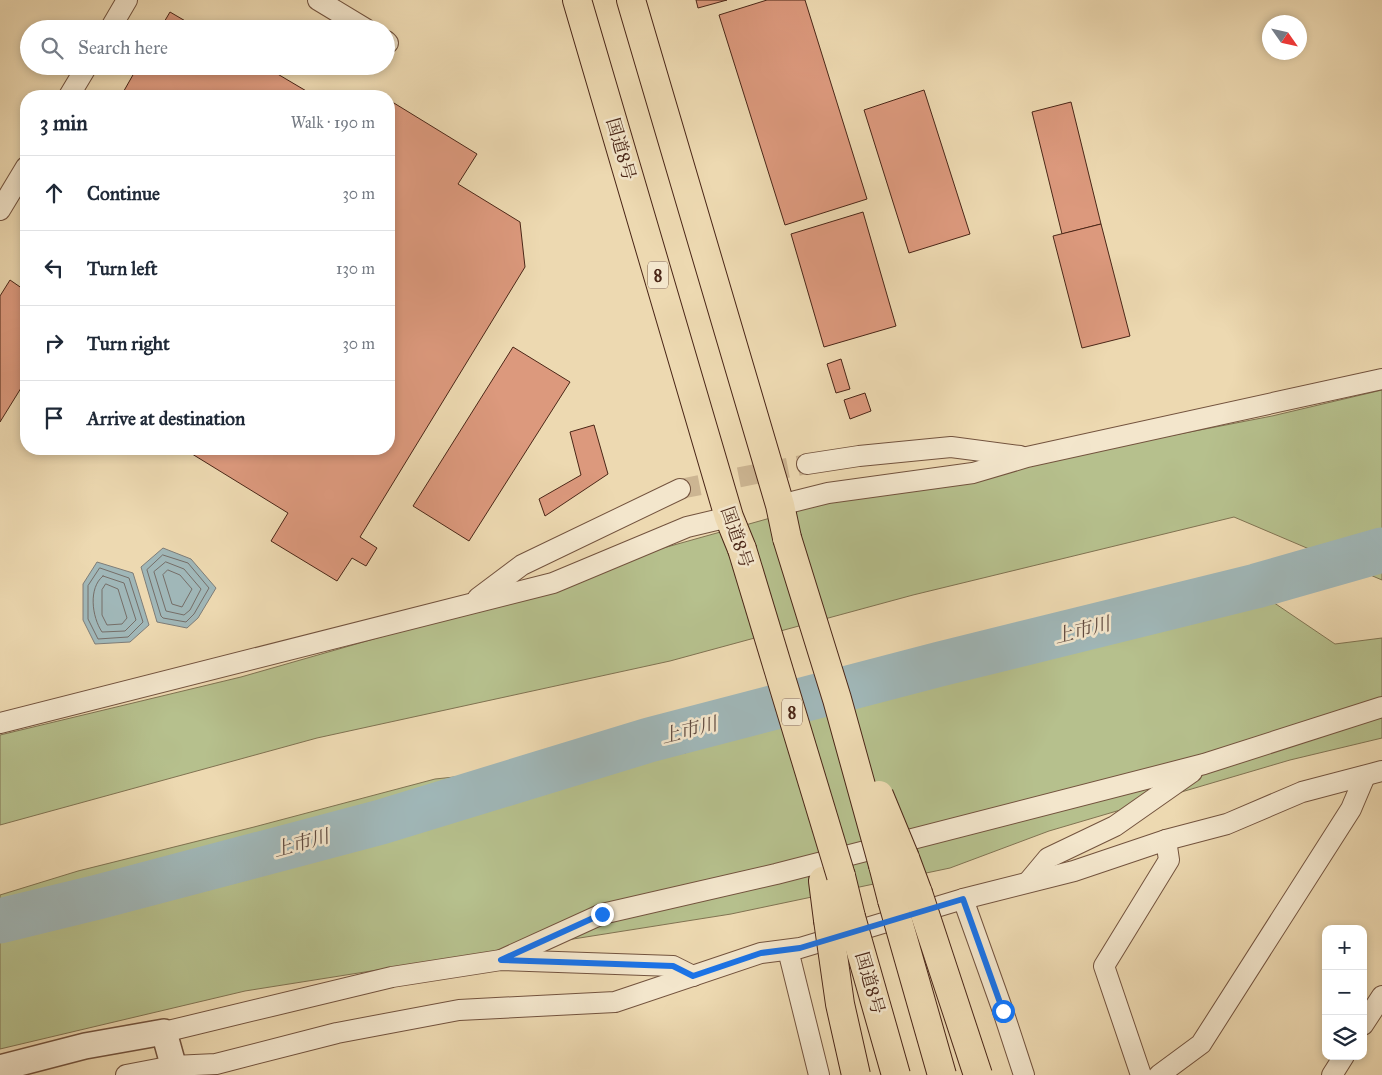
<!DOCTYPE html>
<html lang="en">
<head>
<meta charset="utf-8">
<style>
  body { margin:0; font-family:"IM FELL Great Primer","Noto Serif JP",serif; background:#f6f6f7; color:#1f2937 }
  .controls { position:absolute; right:15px; bottom:15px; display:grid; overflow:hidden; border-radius:10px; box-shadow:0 2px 8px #0003 }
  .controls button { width:45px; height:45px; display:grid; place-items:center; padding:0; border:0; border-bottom:1px solid #e0e1e3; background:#fff; color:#1f2937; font:25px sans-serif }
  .compass { position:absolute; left:1262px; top:15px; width:45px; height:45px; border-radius:50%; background:#fff; box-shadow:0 2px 8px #0003; rotate:124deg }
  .stop { position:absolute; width:15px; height:15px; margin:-11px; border:4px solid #1a73e8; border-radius:50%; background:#fff }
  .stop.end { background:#1a73e8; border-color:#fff; box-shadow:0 1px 5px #0008 }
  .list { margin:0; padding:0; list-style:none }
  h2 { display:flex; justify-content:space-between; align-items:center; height:65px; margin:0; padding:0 20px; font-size:21px }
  h2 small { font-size:16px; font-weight:400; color:#747a83 }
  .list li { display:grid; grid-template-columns:32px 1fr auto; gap:15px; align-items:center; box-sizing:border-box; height:75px; padding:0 20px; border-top:1px solid #e0e1e3 }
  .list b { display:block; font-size:19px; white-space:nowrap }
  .list em { font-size:16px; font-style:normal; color:#747a83 }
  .icon { flex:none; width:28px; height:28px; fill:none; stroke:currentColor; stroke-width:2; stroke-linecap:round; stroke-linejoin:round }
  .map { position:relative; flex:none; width:1382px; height:1075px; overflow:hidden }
  .search { position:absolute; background:#fff; box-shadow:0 2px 8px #0003; left:20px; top:20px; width:375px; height:55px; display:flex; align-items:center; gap:12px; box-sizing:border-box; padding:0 18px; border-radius:28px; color:#747a83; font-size:19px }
  .panel { position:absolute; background:#fff; box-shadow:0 2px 8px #0003; left:20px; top:90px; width:375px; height:365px; border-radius:20px }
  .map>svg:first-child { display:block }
  .green { fill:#b6c08d; stroke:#807352 }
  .water { fill:#a0b7b8; stroke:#7e7d78 }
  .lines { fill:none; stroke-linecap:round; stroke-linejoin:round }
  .shore { stroke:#756e68; stroke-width:1 }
  .river { stroke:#a0b7b8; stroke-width:45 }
  .building { fill:#dc997d; stroke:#4a2617 }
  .minor-tunnel { stroke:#ccb592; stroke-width:20; stroke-dasharray:20 10; stroke-linecap:butt }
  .minor-casing { stroke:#73533e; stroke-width:22 }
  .tertiary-casing { stroke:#73533e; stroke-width:28 }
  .trunk-casing { stroke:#4a2617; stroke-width:30 }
  .minor { stroke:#f3e6cc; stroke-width:20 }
  .tertiary { stroke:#f3e6cc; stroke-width:25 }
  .trunk { stroke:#edd9b1; stroke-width:28 }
  .trunk-bridge-casing { stroke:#4a2617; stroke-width:30; stroke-linecap:butt }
  .trunk-bridge { stroke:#edd9b1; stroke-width:28 }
  .route { stroke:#1a73e8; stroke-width:6 }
  .labels { text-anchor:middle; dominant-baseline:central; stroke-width:5; stroke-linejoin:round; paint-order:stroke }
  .shield { fill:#f3e6cc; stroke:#7d604d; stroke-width:1 }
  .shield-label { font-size:16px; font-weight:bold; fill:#4a2617 }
  .street-label { font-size:18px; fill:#4a2617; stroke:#f3e6cc }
  .water-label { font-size:19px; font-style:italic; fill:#604a3f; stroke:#f3e6cc }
</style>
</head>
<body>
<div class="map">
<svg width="1382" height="1075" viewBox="0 0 1382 1075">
  <rect width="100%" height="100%" fill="#edd9b1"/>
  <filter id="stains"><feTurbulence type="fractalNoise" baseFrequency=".004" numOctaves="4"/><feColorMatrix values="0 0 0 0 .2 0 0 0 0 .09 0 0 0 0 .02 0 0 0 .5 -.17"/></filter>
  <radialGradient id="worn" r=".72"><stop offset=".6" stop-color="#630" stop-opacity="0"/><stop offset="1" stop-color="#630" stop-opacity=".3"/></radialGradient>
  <g class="green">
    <path d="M1382,390V580L1234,517L913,595L670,661L317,738L0,825V735L241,677L461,614L649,552L824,503L1272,416Z"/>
    <path d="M1261,594L1335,644L1382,638V738L1290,760L1049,831L950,868L731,914L245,991L0,1049V895L78,871L254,827L435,779L685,753L907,664Z"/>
  </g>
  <g class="water">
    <path d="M163,548L191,559L216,588L198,618L187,628L157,622L141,567Z"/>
    <path d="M97,562L133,573L149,625L130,642L95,644L83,620V584Z"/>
  </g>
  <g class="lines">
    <g class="shore">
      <path d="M163,555L188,563L209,588L194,614L186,622L163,618L161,616L147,570Z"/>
      <path d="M166,562L184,569L201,589L190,610L184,615L166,611L154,572Z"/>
      <path d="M100,568L129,578L143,622L128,637L98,639L88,619V586Z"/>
      <path d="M168,570L180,575L192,589L182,607L172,604L163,575Z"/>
      <path d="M103,576L124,583L136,620L125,631L102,632C92,617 88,588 103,576Z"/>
      <path d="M106,584L118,589L127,618L122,624L107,625L102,615V590Z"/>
    </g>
    <path class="river" d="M0,921L98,897L381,822L649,740L940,664L1256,586L1382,550"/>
  </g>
  <g class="building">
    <path d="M696,0H727L698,8Z"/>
    <path d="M767,0H805L867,199L785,225L719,15Z"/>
    <path d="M170,12L199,29H160Z"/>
    <path d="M138,66H264L308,92L306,96H121Z"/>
    <path d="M924,90L970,234L909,253L864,110Z"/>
    <path d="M389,100L477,154L458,184L520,222L525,267L360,537L377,548L366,566L352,558L337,581L271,541L288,513L184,449H389Z"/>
    <path d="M1071,102L1101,224L1062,234L1032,112Z"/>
    <path d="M863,212L896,326L824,347L791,234Z"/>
    <path d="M1101,224L1130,336L1082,348L1053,236Z"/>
    <path d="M10,280L26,291V380L0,422V296Z"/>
    <path d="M513,347L570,382L469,541L413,506Z"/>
    <path d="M841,359L850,389L836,393L827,364Z"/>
    <path d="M865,393L871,411L850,419L844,400Z"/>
    <path d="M594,425L608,474L545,516L539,499L581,475L570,432Z"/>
  </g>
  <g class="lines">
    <path class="minor-tunnel" d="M680,489L807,464"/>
    <defs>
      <g id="minor">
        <path d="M318,0L366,29"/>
        <path d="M110,29L127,0"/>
        <path d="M386,41L388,43"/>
        <path d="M69,96L87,66"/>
        <path d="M0,210L26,167"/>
        <path d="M807,464L859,456L951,447L1020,456"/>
        <path d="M780,505L828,493L973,473L1027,457L1382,379"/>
        <path d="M478,598L522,565L680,489"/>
        <path d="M0,723L553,583L687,527L729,517"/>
        <path d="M1028,882L1048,858L1115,826L1192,772"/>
        <path d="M963,899L1003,1011L1024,1075"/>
        <path d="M788,950L819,1075"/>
        <path d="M501,960L602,914L776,874L1204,764L1382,707"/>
        <path d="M1363,1025L1382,996"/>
        <path d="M164,1032L392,977L501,960L673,966L693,976"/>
        <path d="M126,1075L173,1066L216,1064L337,1033L459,1010L615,1002L761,953L800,948L963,899L1074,871L1166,840L1227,824L1302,792L1382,771"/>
        <path d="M1141,1075L1104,966L1169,860L1166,840"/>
        <path d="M1159,1075L1201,1044L1351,809L1365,776"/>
        <path d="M1332,1075L1344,1056"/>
      </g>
      <path id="tertiary" d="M0,1068L85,1046L164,1032L176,1075"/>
      <g id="trunk">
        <path d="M577,0L729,517L742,549"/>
        <path d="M631,0L780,505L787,538"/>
        <path d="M905,858L918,893"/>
        <path d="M883,865L892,900"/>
        <path d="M841,876L851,917"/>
        <path d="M823,881L828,920"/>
      </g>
    </defs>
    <use href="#minor" class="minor-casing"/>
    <use href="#tertiary" class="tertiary-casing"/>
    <use href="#trunk" class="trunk-casing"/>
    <use href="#minor" class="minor"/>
    <use href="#tertiary" class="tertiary"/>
    <use href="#trunk" class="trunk"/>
    <defs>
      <g id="trunk-bridge">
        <path d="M787,538L837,699L883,865"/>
        <path d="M742,549L841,876"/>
        <path d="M879,795L905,858"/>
        <path d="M918,893L978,1075"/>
        <path d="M892,900L942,1075"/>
        <path d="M851,917L896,1075"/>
        <path d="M828,920L840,1004L856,1075"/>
      </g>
    </defs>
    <use href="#trunk-bridge" class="trunk-bridge-casing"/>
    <use href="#trunk-bridge" class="trunk-bridge"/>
  </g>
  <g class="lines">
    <path class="route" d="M602,914L501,960L673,966L693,976L761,953L800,948L963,899L1003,1011"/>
  </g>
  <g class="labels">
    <g class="shield">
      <rect x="648" y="261.5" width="20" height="27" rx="4"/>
      <rect x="782" y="698.5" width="20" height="27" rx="4"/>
    </g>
    <g class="shield-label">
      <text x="658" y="275">8</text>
      <text x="792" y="712">8</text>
    </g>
    <g class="street-label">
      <text transform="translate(621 149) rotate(74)">国道8号</text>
      <text transform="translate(737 537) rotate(71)">国道8号</text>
      <text transform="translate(870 983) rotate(74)">国道8号</text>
    </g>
    <g class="water-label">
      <text transform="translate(1082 630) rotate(-14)">上市川</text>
      <text transform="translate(689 730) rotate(-14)">上市川</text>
      <text transform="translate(301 843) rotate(-15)">上市川</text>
    </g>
  </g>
  <rect width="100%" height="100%" filter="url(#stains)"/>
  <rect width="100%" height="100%" fill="url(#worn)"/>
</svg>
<div class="controls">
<button>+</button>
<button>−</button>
<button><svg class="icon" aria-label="layers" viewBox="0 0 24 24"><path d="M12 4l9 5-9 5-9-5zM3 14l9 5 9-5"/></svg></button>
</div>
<svg class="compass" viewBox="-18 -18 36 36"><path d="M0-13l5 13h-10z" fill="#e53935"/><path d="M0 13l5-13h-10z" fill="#747a83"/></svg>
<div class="stop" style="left:1003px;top:1011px"></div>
<div class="stop end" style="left:602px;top:914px"></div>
<div class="search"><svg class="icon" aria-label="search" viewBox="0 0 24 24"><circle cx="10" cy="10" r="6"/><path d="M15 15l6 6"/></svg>Search here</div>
<section class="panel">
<h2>3 min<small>Walk · 190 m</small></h2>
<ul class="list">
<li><svg class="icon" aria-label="ahead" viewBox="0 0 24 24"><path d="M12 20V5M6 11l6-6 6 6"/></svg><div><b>Continue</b></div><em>30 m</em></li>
<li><svg class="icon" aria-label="left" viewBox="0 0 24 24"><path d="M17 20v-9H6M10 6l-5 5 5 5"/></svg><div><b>Turn left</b></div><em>130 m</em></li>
<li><svg class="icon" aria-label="right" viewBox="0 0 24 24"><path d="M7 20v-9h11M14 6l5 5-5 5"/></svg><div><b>Turn right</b></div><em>30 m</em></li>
<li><svg class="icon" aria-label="arrive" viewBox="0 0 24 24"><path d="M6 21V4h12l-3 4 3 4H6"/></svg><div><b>Arrive at destination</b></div></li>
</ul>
</section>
</div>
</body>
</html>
